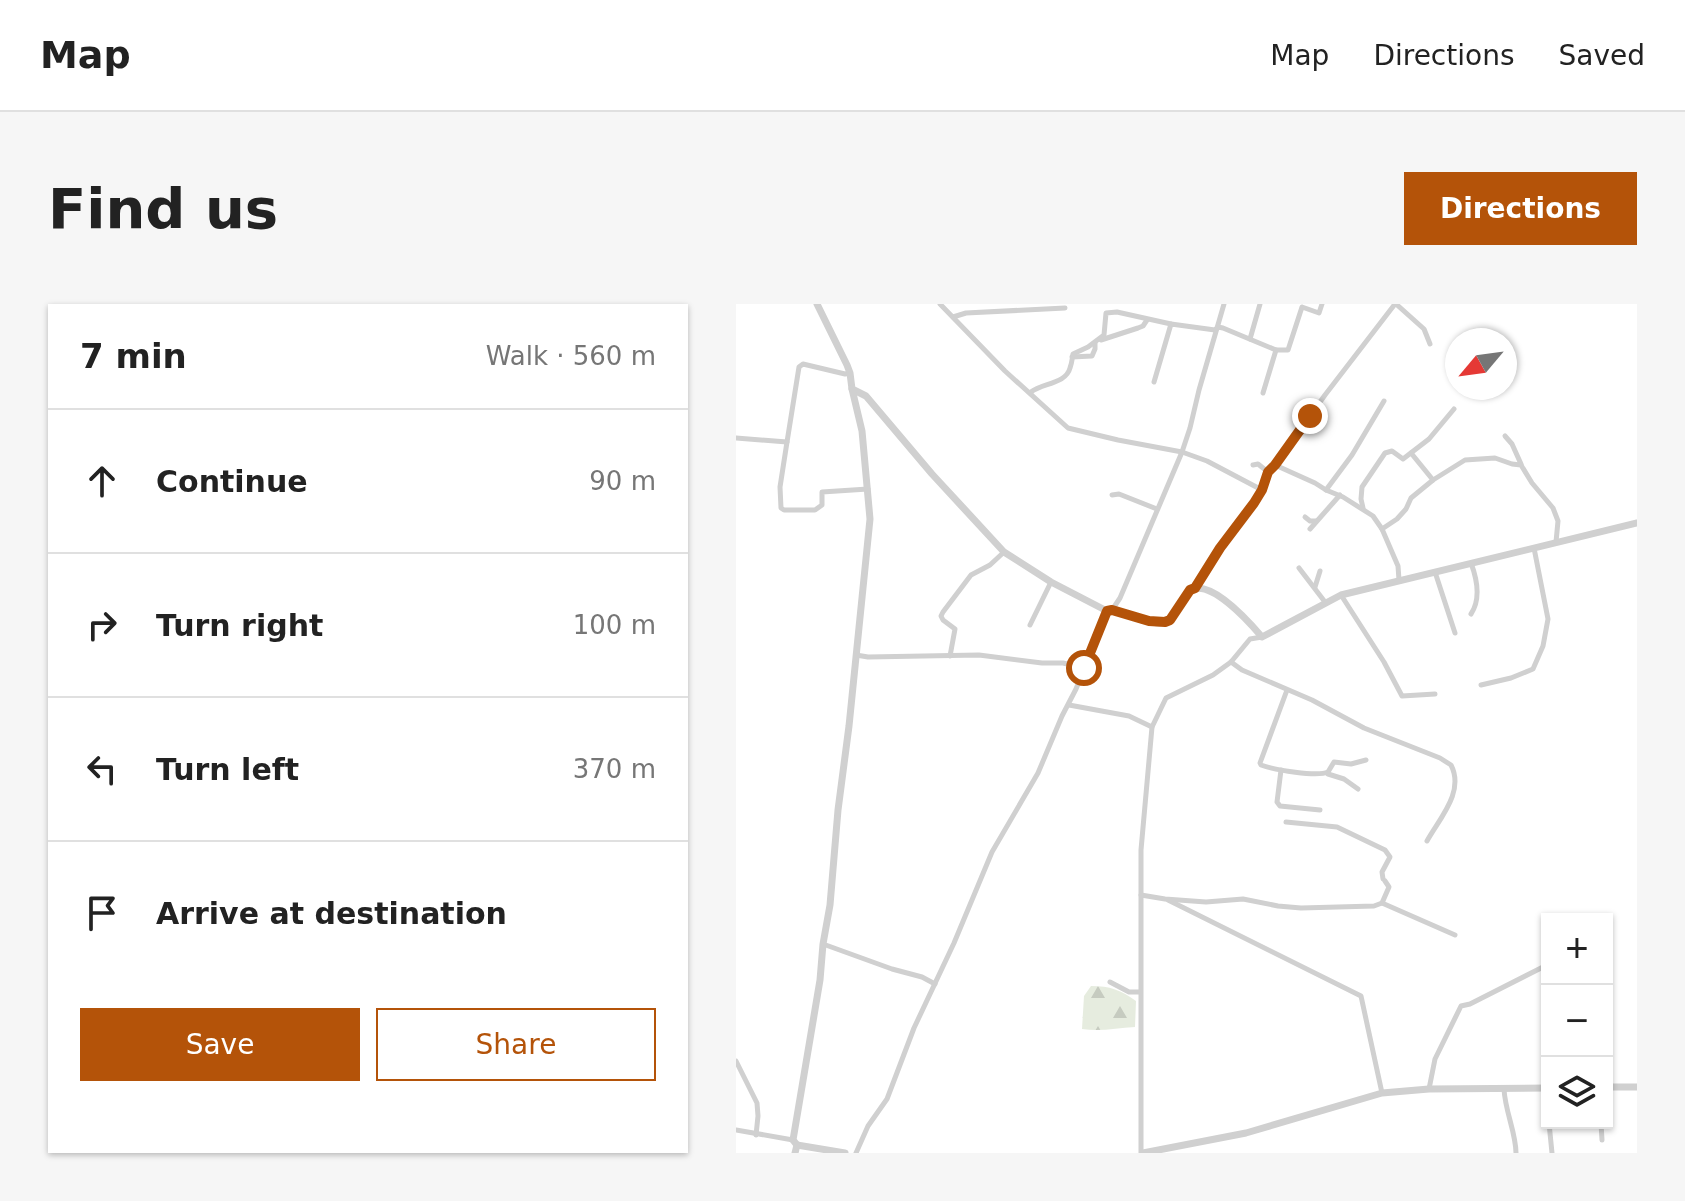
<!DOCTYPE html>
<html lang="en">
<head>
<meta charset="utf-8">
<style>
  body { margin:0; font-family:"DejaVu Sans",sans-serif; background:#f6f6f6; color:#222 }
  .controls { position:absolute; right:24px; bottom:24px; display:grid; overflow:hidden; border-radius:0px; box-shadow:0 2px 6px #0004 }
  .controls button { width:72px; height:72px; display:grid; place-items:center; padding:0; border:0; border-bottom:2px solid #e0e0e0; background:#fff; color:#222; font:40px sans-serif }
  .compass { position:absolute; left:709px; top:24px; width:72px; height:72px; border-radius:50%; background:#fff; box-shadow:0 2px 6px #0004; rotate:241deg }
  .stop { position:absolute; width:24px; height:24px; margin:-18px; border:6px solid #b45309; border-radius:50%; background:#fff }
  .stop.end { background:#b45309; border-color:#fff; box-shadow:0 2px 8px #0008 }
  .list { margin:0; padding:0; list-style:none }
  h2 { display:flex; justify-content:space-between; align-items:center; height:104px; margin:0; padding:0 32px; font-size:34px }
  h2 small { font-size:26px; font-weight:400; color:#767676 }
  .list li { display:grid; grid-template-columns:52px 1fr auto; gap:24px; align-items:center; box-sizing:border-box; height:144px; padding:0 32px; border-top:2px solid #e0e0e0 }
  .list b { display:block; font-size:30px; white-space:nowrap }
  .list em { font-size:26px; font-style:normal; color:#767676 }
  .actions { display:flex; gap:16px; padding:24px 32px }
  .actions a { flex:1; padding:18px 0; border:2px solid #b45309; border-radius:0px; text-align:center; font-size:28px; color:#b45309 }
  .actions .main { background:#b45309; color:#fff }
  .icon { flex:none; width:44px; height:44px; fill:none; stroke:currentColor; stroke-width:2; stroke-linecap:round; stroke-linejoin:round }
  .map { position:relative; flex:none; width:901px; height:849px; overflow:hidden; border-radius:0px }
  header { display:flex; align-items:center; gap:48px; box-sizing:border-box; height:112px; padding:0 40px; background:#fff; border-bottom:2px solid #e0e0e0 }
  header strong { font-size:38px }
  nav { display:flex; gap:44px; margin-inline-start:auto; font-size:28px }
  .intro { display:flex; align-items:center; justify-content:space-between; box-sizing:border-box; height:192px; padding:0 48px }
  h1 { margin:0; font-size:56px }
  .button { padding:20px 36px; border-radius:0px; background:#b45309; color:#fff; font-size:28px; font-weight:700 }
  main { display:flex; gap:48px; padding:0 48px }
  aside { flex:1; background:#fff; border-radius:0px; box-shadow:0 2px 6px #0004 }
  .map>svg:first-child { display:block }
  .forest { fill:url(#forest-firs) }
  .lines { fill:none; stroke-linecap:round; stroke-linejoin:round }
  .minor { stroke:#d0d0d0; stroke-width:5 }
  .tertiary { stroke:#d0d0d0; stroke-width:7 }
  .route { stroke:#b45309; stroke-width:10 }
</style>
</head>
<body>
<header>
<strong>Map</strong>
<nav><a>Map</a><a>Directions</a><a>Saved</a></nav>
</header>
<div class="intro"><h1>Find us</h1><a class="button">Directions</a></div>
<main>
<aside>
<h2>7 min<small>Walk · 560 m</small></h2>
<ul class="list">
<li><svg class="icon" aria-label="ahead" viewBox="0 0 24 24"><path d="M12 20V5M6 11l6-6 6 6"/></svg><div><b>Continue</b></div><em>90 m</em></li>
<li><svg class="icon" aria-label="right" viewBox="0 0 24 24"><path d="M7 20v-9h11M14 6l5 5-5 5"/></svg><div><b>Turn right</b></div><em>100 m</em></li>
<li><svg class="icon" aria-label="left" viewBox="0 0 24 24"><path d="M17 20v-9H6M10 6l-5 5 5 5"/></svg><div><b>Turn left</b></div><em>370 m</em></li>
<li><svg class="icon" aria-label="arrive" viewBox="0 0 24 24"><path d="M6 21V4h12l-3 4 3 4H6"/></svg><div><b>Arrive at destination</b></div></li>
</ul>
<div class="actions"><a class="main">Save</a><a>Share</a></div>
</aside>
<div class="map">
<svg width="901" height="849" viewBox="0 0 901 849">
  <defs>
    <pattern id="forest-firs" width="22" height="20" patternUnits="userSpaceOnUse" patternTransform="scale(2)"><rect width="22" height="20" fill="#e6ecdf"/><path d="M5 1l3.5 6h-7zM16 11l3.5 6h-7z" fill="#c6cbc0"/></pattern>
  </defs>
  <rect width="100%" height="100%" fill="#fff"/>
  <path class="forest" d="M355,682C374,682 385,686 400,697L399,723C381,724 364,728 346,725L348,692Z"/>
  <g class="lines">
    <g class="minor">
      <path d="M204,0L269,67L332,124L382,136L446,148L471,157L526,186"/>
      <path d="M660,0L688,25L694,40"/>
      <path d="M217,13L230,9L329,4"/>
      <path d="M514,35L524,0"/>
      <path d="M365,36L402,24L407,22L411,16"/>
      <path d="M336,53L356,52L359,45V39"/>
      <path d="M418,78L435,20L479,26L482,23L487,24L540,46H552L566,3L583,9L586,0"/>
      <path d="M295,88C306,79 330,80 334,64C336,59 336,55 337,50L352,43L368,31L370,9L381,8L435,20"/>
      <path d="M527,89L540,46"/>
      <path d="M769,132L776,140L785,160"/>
      <path d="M0,134L51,138L63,63L67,60L109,70L114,69"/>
      <path d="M51,138L44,183L45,204L48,206H79L86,201V188L132,185"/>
      <path d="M675,149L697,176"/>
      <path d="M517,161L522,160L532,168"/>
      <path d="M539,161L579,179L590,186L607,193L637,212L646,225L662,262L663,276"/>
      <path d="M590,186L616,151L648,97"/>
      <path d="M376,191L383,190L421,205"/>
      <path d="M627,204L625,195L626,183L649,149L656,147L667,155L693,135L718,105"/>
      <path d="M569,213L574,217H580"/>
      <path d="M574,225L604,191"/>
      <path d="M646,225L661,215L670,205L675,194L697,176L729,156L759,154L776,160L785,161L796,179L817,204L822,217L820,238"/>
      <path d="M563,264L589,298"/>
      <path d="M699,268L719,329"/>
      <path d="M579,283L584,267"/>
      <path d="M459,284L484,244L518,199L526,186L532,168L539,161L589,91L659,0"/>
      <path d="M605,291L648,358L666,392L699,390"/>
      <path d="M376,306L384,294L446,148L454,124L463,86L488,0"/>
      <path d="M735,310C745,295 741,275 735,259"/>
      <path d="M294,321L315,278"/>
      <path d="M120,351L132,353L243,351L306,359H327L348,364"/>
      <path d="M214,352L219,325L207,316L205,312L207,308L235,271L254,261L268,248"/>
      <path d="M495,358L506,366L576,396L628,424L704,454L715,461C729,488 703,515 691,537"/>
      <path d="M745,381L775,374L797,365L807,342L812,315L798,244"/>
      <path d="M551,386L524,459L525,461C538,466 581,473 592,468L598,458L615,460L630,456"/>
      <path d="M333,401L393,412L416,423"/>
      <path d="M545,466L541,498L544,502L584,506"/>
      <path d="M592,470L608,475L622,485"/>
      <path d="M550,518L601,523L649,546L654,553L646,568L647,575"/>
      <path d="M405,591L429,595L470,598L507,595L542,602L565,604L638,602L646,599L719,631"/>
      <path d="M432,596L625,692L646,789"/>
      <path d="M646,599L653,583L649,577"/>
      <path d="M87,640L156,665L186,673L199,680"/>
      <path d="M374,678L393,688H404"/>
      <path d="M0,757L21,799L22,812L20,831"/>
      <path d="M693,785L699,755L725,702L734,700L811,661"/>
      <path d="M768,785C769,807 780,829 780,849"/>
      <path d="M813,819L816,849"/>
      <path d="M865,819L866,836"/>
      <path d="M0,826L57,836"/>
      <path d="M120,849L132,822L151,795L178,724L218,639L256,548L302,469L326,412L340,385L371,307"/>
      <path d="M405,849V546L416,423L430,394L477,371L495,358L514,335L526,333"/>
    </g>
    <g class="tertiary">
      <path d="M81,0L111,61L114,69L116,85L130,92L196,170L268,248L315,278L371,307L376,306C389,310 411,320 424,319C439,319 443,297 452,288C472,271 514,319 526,333L605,291L901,219"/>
      <path d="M871,783H901"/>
      <path d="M61,841L109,849"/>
      <path d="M59,849L61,841L57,836L84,676L87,640L94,601L102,506L113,422L134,215L126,127L116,85"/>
      <path d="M407,849L510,829L646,789L693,785L811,784"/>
    </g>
  </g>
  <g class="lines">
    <path class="route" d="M348,364L371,307L376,306L413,317L429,318L434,316L454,286L459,284L484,244L518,199L526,186L532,168L539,161L574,112"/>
  </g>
</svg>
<div class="controls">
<button>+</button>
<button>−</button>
<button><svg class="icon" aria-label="layers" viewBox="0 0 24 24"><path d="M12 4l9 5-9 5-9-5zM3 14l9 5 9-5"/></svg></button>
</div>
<svg class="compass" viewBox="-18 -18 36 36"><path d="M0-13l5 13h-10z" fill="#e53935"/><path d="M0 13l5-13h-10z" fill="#767676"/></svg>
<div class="stop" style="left:348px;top:364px"></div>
<div class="stop end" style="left:574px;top:112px"></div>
</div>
</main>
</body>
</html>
